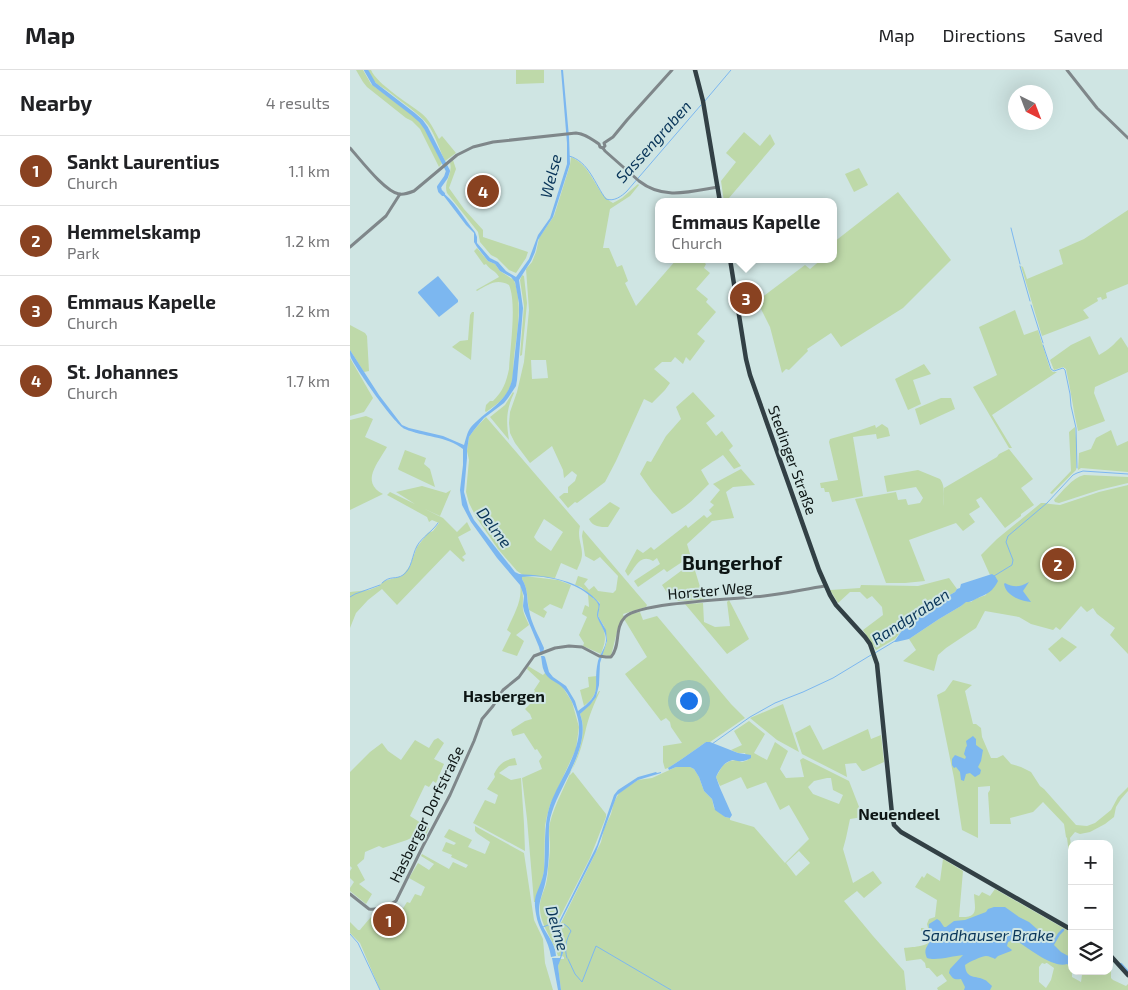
<!DOCTYPE html>
<html lang="en">
<head>
<meta charset="utf-8">
<style>
  body { margin:0; font-family:"Exo 2",sans-serif; background:#f2f2f2; color:#202124 }
  .controls { position:absolute; right:15px; bottom:15px; display:grid; overflow:hidden; border-radius:10px; box-shadow:0 5px 20px #0002 }
  .controls button { width:45px; height:45px; display:grid; place-items:center; padding:0; border:0; border-bottom:1px solid #e0e0e0; background:#fff; color:#202124; font:25px sans-serif }
  .compass { position:absolute; left:658px; top:15px; width:45px; height:45px; border-radius:50%; background:#fff; box-shadow:0 5px 20px #0002; rotate:138deg }
  .you { position:absolute; left:338px; top:630px; width:18px; height:18px; margin:-12px; border:4px solid #fff; border-radius:50%; background:#1a73e8; box-shadow:0 0 0 8px #1a73e833 }
  .badge { display:grid; place-items:center; width:32px; height:32px; border-radius:50%; background:#894221; color:#fff; font-size:16px; font-weight:700 }
  .pin { position:absolute; translate:-50% -50%; border:2px solid #fff; box-shadow:0 1px 5px #0006 }
  .popup { position:absolute; left:305px; top:128px; width:182px; height:65px; box-sizing:border-box; display:grid; place-content:center; border-radius:10px; background:#fff; filter:drop-shadow(0 1px 4px #0005); font-size:16px; white-space:nowrap; color:#757577 }
  .popup b { font-size:19px; color:#202124 }
  .popup::after { content:''; position:absolute; left:50%; top:100%; margin-left:-10px; border:10px solid transparent; border-top-color:#fff }
  .list { margin:0; padding:0; list-style:none }
  h2 { display:flex; justify-content:space-between; align-items:center; height:65px; margin:0; padding:0 20px; font-size:21px }
  h2 small { font-size:16px; font-weight:400; color:#757577 }
  .list li { display:grid; grid-template-columns:32px 1fr auto; gap:15px; align-items:center; box-sizing:border-box; height:70px; padding:0 20px; border-top:1px solid #e0e0e0 }
  .list b { display:block; font-size:19px; white-space:nowrap }
  .list p { margin:0; font-size:16px; white-space:nowrap; color:#757577 }
  .list em { font-size:16px; font-style:normal; color:#757577 }
  .icon { flex:none; width:28px; height:28px; fill:none; stroke:currentColor; stroke-width:2; stroke-linecap:round; stroke-linejoin:round }
  .map { position:relative; flex:none; width:778px; height:920px; overflow:hidden }
  header { display:flex; align-items:center; gap:30px; box-sizing:border-box; height:70px; padding:0 25px; background:#fff; border-bottom:1px solid #e0e0e0 }
  header strong { font-size:24px }
  nav { display:flex; gap:28px; margin-inline-start:auto; font-size:18px }
  main { display:flex }
  aside { flex:1; background:#fff }
  .map>svg:first-child { display:block }
  .green { fill:#bed9a9; fill-rule:evenodd }
  .water { fill:#7cb7f0 }
  .lines { fill:none; stroke-linecap:round; stroke-linejoin:round }
  .stream { stroke:#7cb7f0; stroke-width:1 }
  .canal { stroke:#7cb7f0; stroke-width:2.5 }
  .river { stroke:#7cb7f0; stroke-width:4 }
  .minor { stroke:#7f878a; stroke-width:3 }
  .major { stroke:#324045; stroke-width:4.5 }
  .labels { text-anchor:middle; dominant-baseline:central; stroke-width:4; stroke-linejoin:round; paint-order:stroke }
  .street-label { font-size:15px; fill:#0c1413; stroke:#cfe5e3 }
  .water-label { font-size:16px; font-style:italic; fill:#093559; stroke:#cfe5e3 }
  .neighbourhood-label { font-size:16px; font-weight:bold; fill:#0c1413; stroke:#cfe5e3 }
  .district-label { font-size:20px; font-weight:bold; fill:#0c1413; stroke:#cfe5e3 }
</style>
</head>
<body>
<header>
<strong>Map</strong>
<nav><a>Map</a><a>Directions</a><a>Saved</a></nav>
</header>
<main>
<aside>
<h2>Nearby<small>4 results</small></h2>
<ul class="list">
<li><span class="badge">1</span><div><b>Sankt Laurentius</b><p>Church</p></div><em>1.1 km</em></li>
<li><span class="badge">2</span><div><b>Hemmelskamp</b><p>Park</p></div><em>1.2 km</em></li>
<li><span class="badge">3</span><div><b>Emmaus Kapelle</b><p>Church</p></div><em>1.2 km</em></li>
<li><span class="badge">4</span><div><b>St. Johannes</b><p>Church</p></div><em>1.7 km</em></li>
</ul>
</aside>
<div class="map">
<svg width="778" height="920" viewBox="0 0 778 920">
  <rect width="100%" height="100%" fill="#cfe5e3"/>
  <g class="green">
    <path d="M6,0H13L21,14L70,51L76,61L92,93L89,97L70,59L62,51L56,48L17,17L13,12Z"/>
    <path d="M18,0H21C27,14 58,33 71,43C80,50 84,60 89,69L92,66L106,83L95,91C90,81 85,64 78,55C69,43 51,32 39,22C27,13 24,15 18,0Z"/>
    <path d="M166,0H194V13L166,14Z"/>
    <path d="M394,62L410,76L420,64L425,74L379,128L374,132L371,111L386,92L376,83Z"/>
    <path d="M221,87C243,96 245,124 263,133L272,128L288,114L289,115L280,126L260,139L253,178H259L267,197L272,195L278,211L275,213L286,236L327,189H350L356,194L354,198L360,203L346,219L358,229L356,232L366,242L347,264L355,271L340,291L336,287L333,294L325,287L321,292H312L304,299L320,313L315,320L302,333L294,329L266,391L255,412L227,433L225,432L218,438L209,427L214,423H218V417L225,411L227,405L222,401L214,408L213,400L202,376L180,393L165,373L160,363L159,353L160,342L167,322L174,292L179,240L176,199L182,192L186,182L189,168L204,146L220,95ZM181,290H196L198,308L182,309Z"/>
    <path d="M103,90L106,99L99,118L114,139L133,160V167L178,182L176,188L166,203L159,200L147,188L141,185L130,172L128,162L97,123C93,112 103,105 100,93Z"/>
    <path d="M509,98L518,115L504,122L495,104Z"/>
    <path d="M548,122L601,190L553,238L491,277L481,263L457,279L458,281L439,300L436,299L432,303L420,257L407,231L455,195L460,199L472,189H484V172Z"/>
    <path d="M778,140V214L756,223L757,228L752,230L751,227L747,228L748,231L733,240L739,248L692,266L671,196L673,197L677,209L713,194L709,180L734,169Z"/>
    <path d="M127,178L138,191L145,194L150,201L164,210C173,234 167,262 164,287C163,297 164,308 160,317C155,329 146,335 136,342L135,341L136,335L140,331H143C153,321 156,313 159,299C160,278 167,233 159,215C146,208 138,215 127,221L126,220L149,207C146,201 140,200 136,194L134,195L124,181Z"/>
    <path d="M172,205L174,206L177,233L172,285L170,286L174,236L170,210Z"/>
    <path d="M665,240L674,265L688,260L700,299L703,302H707L642,345L662,378H659L623,317L647,305L629,257Z"/>
    <path d="M122,242H124L121,290L102,277L110,271L118,270L120,245Z"/>
    <path d="M0,255L15,263L17,266L19,301L14,302L0,280Z"/>
    <path d="M740,266L749,285C760,279 763,275 771,267L778,278V302L745,317L744,323L755,351L728,361C723,340 721,320 716,299L713,297L704,300L700,290L721,275Z"/>
    <path d="M0,288L23,328L14,342L0,346Z"/>
    <path d="M574,294L581,304L563,310L571,334L558,340L545,309Z"/>
    <path d="M163,322L164,323C156,340 156,351 159,370L140,347L155,335Z"/>
    <path d="M343,322L365,346L356,353L366,366L372,361L383,376L379,380L391,396L384,399L373,385L351,400L359,414C347,425 337,438 322,444L302,421L290,404L297,391L301,392L316,366L331,349L326,337Z"/>
    <path d="M591,328H601L605,339L570,355L565,339Z"/>
    <path d="M16,346L23,349L15,367L37,377C28,393 10,412 33,424L0,440V350Z"/>
    <path d="M136,347L230,456C227,468 232,474 232,484C232,490 229,495 227,500L211,493L205,508L173,505L167,501L148,479L126,447L119,433L116,422L119,390L117,381L119,367L124,360ZM194,449L213,462L201,481L187,471L184,467Z"/>
    <path d="M532,354L538,358L540,366L527,369L526,364L503,367L513,426L482,432L479,422H475L474,418H471L470,413L488,410L479,372L480,369L505,362L525,355L526,358Z"/>
    <path d="M725,357L727,379L726,400L702,424L700,423L721,401L719,362Z"/>
    <path d="M761,360L767,376L778,371V402L731,398L728,400L729,383L741,379L746,368Z"/>
    <path d="M659,379L683,409L671,418L684,435L671,444V446L655,458L631,427L626,430L630,437L619,444L625,452L613,461L606,453L559,470L575,511L555,513H536L505,429L546,422L548,430L556,429L558,435L570,433L573,428L566,417L537,422L534,406L568,400L590,409C596,417 593,427 594,436V418L647,387L649,384Z"/>
    <path d="M55,380L76,388L74,394L80,399L85,417L49,400L48,399Z"/>
    <path d="M391,399L405,415L383,417L376,422L384,448L362,451L337,474L354,530L326,531L322,522L318,524L312,515L339,495L338,488L317,502L314,499L288,517L284,511L310,494L307,488L303,491C290,483 285,498 278,506L275,501L287,479L293,483L301,477L304,480L336,455L338,458L354,445L357,448L362,444L359,440L364,435L360,432L370,420L363,414Z"/>
    <path d="M734,405L778,407V413L749,420L709,433L705,432L704,430C712,422 722,408 734,405Z"/>
    <path d="M778,415V584L760,565L765,558L747,544L743,538L737,542L731,536L710,560L706,557L703,560L681,554L669,547L635,541L626,558L596,578L588,585L584,601L553,591L566,580L559,569L589,549L611,536L616,531L621,532L625,529L636,525L642,504L640,505L631,485L647,469L691,433H695L700,434L710,435L749,422Z"/>
    <path d="M72,416L96,423L101,420L90,446L75,439L93,448L107,462L117,452L121,460L108,467L116,484L112,487L115,490L113,492L100,480L47,535L32,519L18,530L6,543L0,558V522L19,520L29,516L34,511L52,506L60,496L67,477L78,463L83,461L89,453L82,450L79,452L77,447L37,425L40,422L65,434L46,422Z"/>
    <path d="M260,432L270,438L258,457C250,457 243,457 239,449Z"/>
    <path d="M233,460L297,535L296,537L273,544L274,547L268,558L261,586L252,585L257,572V568L254,556L248,546L250,533L231,517L225,515L228,506L238,509L234,514L239,520L244,516L248,521L263,523L266,520L268,506L250,487L244,491L235,486L232,466Z"/>
    <path d="M174,506L208,510L221,515L212,539L200,534L193,539L197,542L194,548L179,540C177,528 178,519 172,509V507Z"/>
    <path d="M599,508L607,519L605,522L586,533L571,546L553,559L545,569L526,580L513,560L533,545L532,537L522,526L517,529L510,522H500L488,533L480,520L510,518L511,515L568,516Z"/>
    <path d="M170,515C175,527 172,529 173,540C174,545 177,550 179,555L166,565L174,571L167,586L152,581L161,563L157,560C163,546 173,530 170,515Z"/>
    <path d="M238,524C241,527 246,530 248,533C251,538 246,543 248,549C249,551 251,553 252,556C257,567 255,573 251,584L233,576L234,573L229,565L237,547L232,544L235,535L239,537Z"/>
    <path d="M379,530L399,569L377,584L335,534L353,533L354,552L365,557L380,556L377,532Z"/>
    <path d="M290,542L293,550L307,546L381,634L395,648L360,672H356C343,681 331,690 318,698L315,699L313,692V676L332,673L321,657L320,652L316,648L311,651L275,604L297,587L274,549L281,544Z"/>
    <path d="M712,567L727,577L710,592L698,579Z"/>
    <path d="M178,596L193,605L195,603L212,616L222,632L229,657L226,679L200,735L197,746L195,756L194,801L191,815L186,826L185,832H184L177,749L172,708L192,699L189,691L192,687L187,679L185,680L174,663L163,666L161,660L175,651L182,649L180,644L175,639L183,631L180,628L185,621L184,620L190,611L177,599Z"/>
    <path d="M247,606C247,620 246,627 234,636L230,620L239,617L238,607Z"/>
    <path d="M603,610L622,615L615,621L623,654H626L631,658L632,667L641,688H647L653,685L661,694L671,697L681,702L690,716L694,719L726,755L737,756L745,753L761,740L768,727L778,717V721L771,729L766,737L764,747L755,754L740,762L730,764L725,762L720,768L722,783V807L717,768L716,767L714,754L693,732L683,742L660,748L661,754H640L638,723L640,720V716L628,717V768L612,760L604,708L587,625L595,621Z"/>
    <path d="M249,621H250C244,634 238,648 235,663C231,678 228,691 219,704L220,705L223,702L256,744V747L240,788L208,851C205,863 213,874 211,886H208C203,869 189,854 190,836C190,828 194,821 196,814C197,809 198,804 198,799C199,791 200,783 200,776C200,768 198,760 200,753C207,722 243,674 230,644L243,631Z"/>
    <path d="M433,634L449,682L427,670L400,648Z"/>
    <path d="M399,651L415,664L404,683L417,690L425,672L438,681L430,699L436,708L454,707L450,690L453,688L499,711L513,747L500,749L496,768L493,779L503,813L523,801L532,813L514,828L507,821L494,831L523,866L554,901L556,920H211L208,896L210,889H214V887L212,886C216,876 209,866 210,855L251,772L254,759L261,744L264,732L269,723L288,710L302,708L326,697H340L344,699L349,707L354,721L362,729L364,738L375,747L380,748V750L404,757L435,793L459,769L439,735L430,740L416,712L397,719L391,707L370,716L366,707L373,695L380,691L386,690L392,692L398,690L395,683H388L381,680L392,675L384,661ZM477,708H481L483,720L493,725L489,734L463,724L458,717L464,711ZM449,781L460,793L446,806L436,793Z"/>
    <path d="M460,655L473,680L518,659L521,669L531,665L534,692L514,701H512L506,693L495,694L497,707L452,684L445,663Z"/>
    <path d="M88,668L94,673L84,689L94,694L86,713L83,711L79,717L75,715L60,746L79,758L75,767L69,764L57,770L33,778L29,776L15,782L14,789L7,795L15,810L9,814L22,824L16,834L0,821V818L4,812L0,808V801L2,798L0,796V702L20,682L32,673L38,681L51,690L65,670L79,678L84,670Z"/>
    <path d="M165,688L167,695L159,696L149,703L161,710L171,708L174,754L175,781L123,753L135,730L145,734L148,725L137,719L145,707L144,704C149,694 154,690 165,688Z"/>
    <path d="M125,756L174,783L184,850L193,869L195,893L203,920H30L10,873L0,863V852L8,860H10C20,849 29,834 45,837L50,843L57,832L60,833L65,824L71,826L75,817L59,808L68,793L79,800L84,794L71,786L72,784L99,799L103,792L116,798L118,795L101,787L102,785L92,781L96,772L104,775L106,773L94,767L99,759L122,770L118,777L135,784L140,772L128,764L125,761Z"/>
    <path d="M593,789L613,801L609,847C629,848 625,840 624,824L629,826L632,822L640,826L645,819L722,863V907L731,912L732,905L730,901H759V888L765,893L761,891V908L763,910L776,916L778,914V920H588L587,918L597,911L592,904L587,907L579,898H576L575,893L571,889L556,891L554,878C561,877 578,877 581,870C581,868 579,863 578,862L571,861V858H578L577,854L579,849L585,847L587,830L565,817L572,806L574,808L577,803L590,811ZM692,893L695,894L696,893H697L704,898L701,910L696,918L689,912V897Z"/>
  </g>
  <g class="water">
    <path d="M211,0H213L219,67L220,94L203,147L188,170L185,182L181,191L169,210L173,238L167,310L166,316L158,328L154,333L134,348L124,360L119,367L117,380V388L114,422L119,440L124,450L165,502L169,504C198,506 230,509 250,534L248,546L256,560L257,571L250,593L249,615L246,627L240,635L230,644C242,675 211,713 202,742C198,753 199,764 199,776C199,788 198,802 195,814C192,826 187,835 190,848C193,862 206,872 206,886L201,887C199,870 188,859 186,844C185,838 184,831 186,825C189,817 193,809 194,800C196,778 193,756 200,735C209,710 230,684 229,657C229,645 220,624 211,616C205,611 197,609 194,601C192,597 192,591 191,586H194L195,587L199,602L203,607L216,616L225,631L228,641C255,623 242,617 248,591C250,584 256,577 256,570C256,562 251,556 248,549C245,543 250,539 248,534C247,531 243,528 240,526C224,512 194,504 172,507V509C179,521 176,528 179,540C181,553 189,566 194,578L193,584L191,585L189,577L174,541L173,536L174,526L170,515L147,488L121,452L112,435L110,420L113,395V379C97,366 73,367 55,359C44,354 7,300 1,288C0,284 0,284 0,280L29,325L52,355L59,358L93,366L114,375C116,369 117,362 121,357C136,340 156,334 162,310L169,246V233L165,212L161,207L150,201L145,194L138,191L127,177L124,172V163L116,155L90,121C104,129 114,149 125,162L127,167V173L140,188L148,192L156,201L166,207L179,189L188,165L200,148L217,94V73Z"/>
    <path d="M88,206L108,230V232L89,247L68,223V222Z"/>
    <path d="M642,504L645,506L648,511C642,522 639,523 628,528C623,530 622,532 616,532L611,536L589,549L559,569L546,572H544L553,559L571,546L586,533L605,522L607,519L610,518L611,514Z"/>
    <path d="M679,512L673,521L681,532C671,531 656,526 654,514L655,513C664,518 670,517 679,512Z"/>
    <path d="M623,666L626,669V675L633,680L631,691L628,697L631,700L630,704L625,707L620,703L616,704L614,711L611,710L610,702L606,697L604,698L602,695V689L605,685L615,689L616,687L614,684L616,677L617,676L616,671Z"/>
    <path d="M356,672H360L388,683L401,685V688C397,690 393,692 388,691C385,691 384,689 380,691C373,693 369,701 366,707L370,718L382,745L380,748L375,747L365,740L362,729L354,721L349,707L344,699L340,697H326L319,700L318,698C331,690 343,681 356,672Z"/>
    <path d="M306,702L307,703L311,702V703L288,710L267,725L246,782L209,855L213,878V883L208,896L211,920H208L202,888H210C214,876 207,866 208,854L247,775L264,725L268,720L288,707Z"/>
    <path d="M644,837H655L669,847L679,852L687,859L701,869L703,874L711,882L722,888V897L717,894C703,899 676,876 664,869L658,872L657,876L662,880L661,881L648,886L645,889C643,888 639,886 636,886C632,886 619,892 615,895C616,910 626,905 635,910C636,910 641,915 642,916L640,920H614L615,917L611,909C604,910 603,909 599,903L600,899L613,885C603,886 586,891 577,888C572,877 580,876 581,867C581,862 578,859 579,854L587,849L590,851L594,857H596L604,851L615,850L636,842L638,839Z"/>
  </g>
  <g class="lines">
    <g class="stream">
      <path d="M354,32L381,0"/>
      <path d="M219,86C239,91 245,115 256,129C264,132 272,126 277,121L351,35"/>
      <path d="M661,158L670,194"/>
      <path d="M670,196L680,231"/>
      <path d="M681,235L693,273"/>
      <path d="M693,275L701,299L704,301L713,298L715,300L720,324L721,336L726,358L727,398"/>
      <path d="M644,506L662,495L663,490L656,472L658,466L697,433L723,405L727,403L733,401L778,404"/>
      <path d="M32,513C40,505 46,510 53,505C62,499 62,485 67,476C72,467 82,462 88,453"/>
      <path d="M0,527L5,524L30,515"/>
      <path d="M525,583L545,571"/>
      <path d="M362,674L400,647L425,633L453,622L483,608L521,585"/>
      <path d="M214,854L218,857L221,861C216,870 214,878 217,888"/>
      <path d="M193,857L206,852"/>
      <path d="M0,864L8,873L30,920"/>
      <path d="M218,889L225,904L232,912L246,876L321,920"/>
    </g>
    <g class="canal">
      <path d="M703,874L709,864L713,860"/>
      <path d="M771,894L778,902"/>
    </g>
    <path class="river" d="M16,0L24,14L63,44L71,51L76,58L98,101L96,107L89,117L90,121L93,124"/>
    <g class="minor">
      <path d="M717,0L747,38L778,68"/>
      <path d="M0,78C10,89 35,122 49,124C54,125 59,123 64,121L107,85L123,77L143,72L226,63C236,64 241,69 249,74L250,77L253,78L255,76L254,73L263,67L277,50L322,0"/>
      <path d="M253,78L255,81L289,111C313,130 339,122 368,117"/>
      <path d="M0,177L36,146L50,124"/>
      <path d="M0,824L19,839C28,840 39,836 46,831L73,776L100,725L124,671L132,649L143,636L153,620L169,607L184,586L205,578L219,576L232,577L249,586L256,587H261C271,576 264,558 275,547C290,532 388,529 414,526C435,524 455,519 475,516"/>
    </g>
    <g class="major">
      <path d="M345,0L353,31L370,132"/>
      <path d="M380,189L396,289L400,305L469,500L480,525L486,535L515,567L520,574L527,594L542,744L544,755L551,762L722,860"/>
      <path d="M759,884L778,905"/>
    </g>
  </g>
  <g class="labels">
    <g class="street-label">
      <text transform="translate(443 390) rotate(70)">Stedinger Straße</text>
      <text transform="translate(360 520) rotate(-5)">Horster Weg</text>
      <text transform="translate(76 744) rotate(-64)">Hasberger Dorfstraße</text>
    </g>
    <g class="water-label">
      <text transform="translate(303 71) rotate(-48)">Sassengraben</text>
      <text transform="translate(200 106) rotate(-76)">Welse</text>
      <text transform="translate(145 457) rotate(53)">Delme</text>
      <text transform="translate(560 546) rotate(-33)">Randgraben</text>
      <text transform="translate(208 858) rotate(74)">Delme</text>
      <text x="638" y="864">Sandhauser Brake</text>
    </g>
    <g class="neighbourhood-label">
      <text x="154" y="625">Hasbergen</text>
      <text x="549" y="743">Neuendeel</text>
    </g>
    <g class="district-label">
      <text x="382" y="492">Bungerhof</text>
    </g>
  </g>
</svg>
<div class="controls">
<button>+</button>
<button>−</button>
<button><svg class="icon" aria-label="layers" viewBox="0 0 24 24"><path d="M12 4l9 5-9 5-9-5zM3 14l9 5 9-5"/></svg></button>
</div>
<svg class="compass" viewBox="-18 -18 36 36"><path d="M0-13l5 13h-10z" fill="#e53935"/><path d="M0 13l5-13h-10z" fill="#757577"/></svg>
<div class="you"></div>
<div class="pin badge" style="left:39px;top:850px">1</div>
<div class="pin badge" style="left:708px;top:494px">2</div>
<div class="pin badge" style="left:396px;top:228px">3</div>
<div class="popup"><b>Emmaus Kapelle</b>Church</div>
<div class="pin badge" style="left:133px;top:121px">4</div>
</div>
</main>
</body>
</html>
